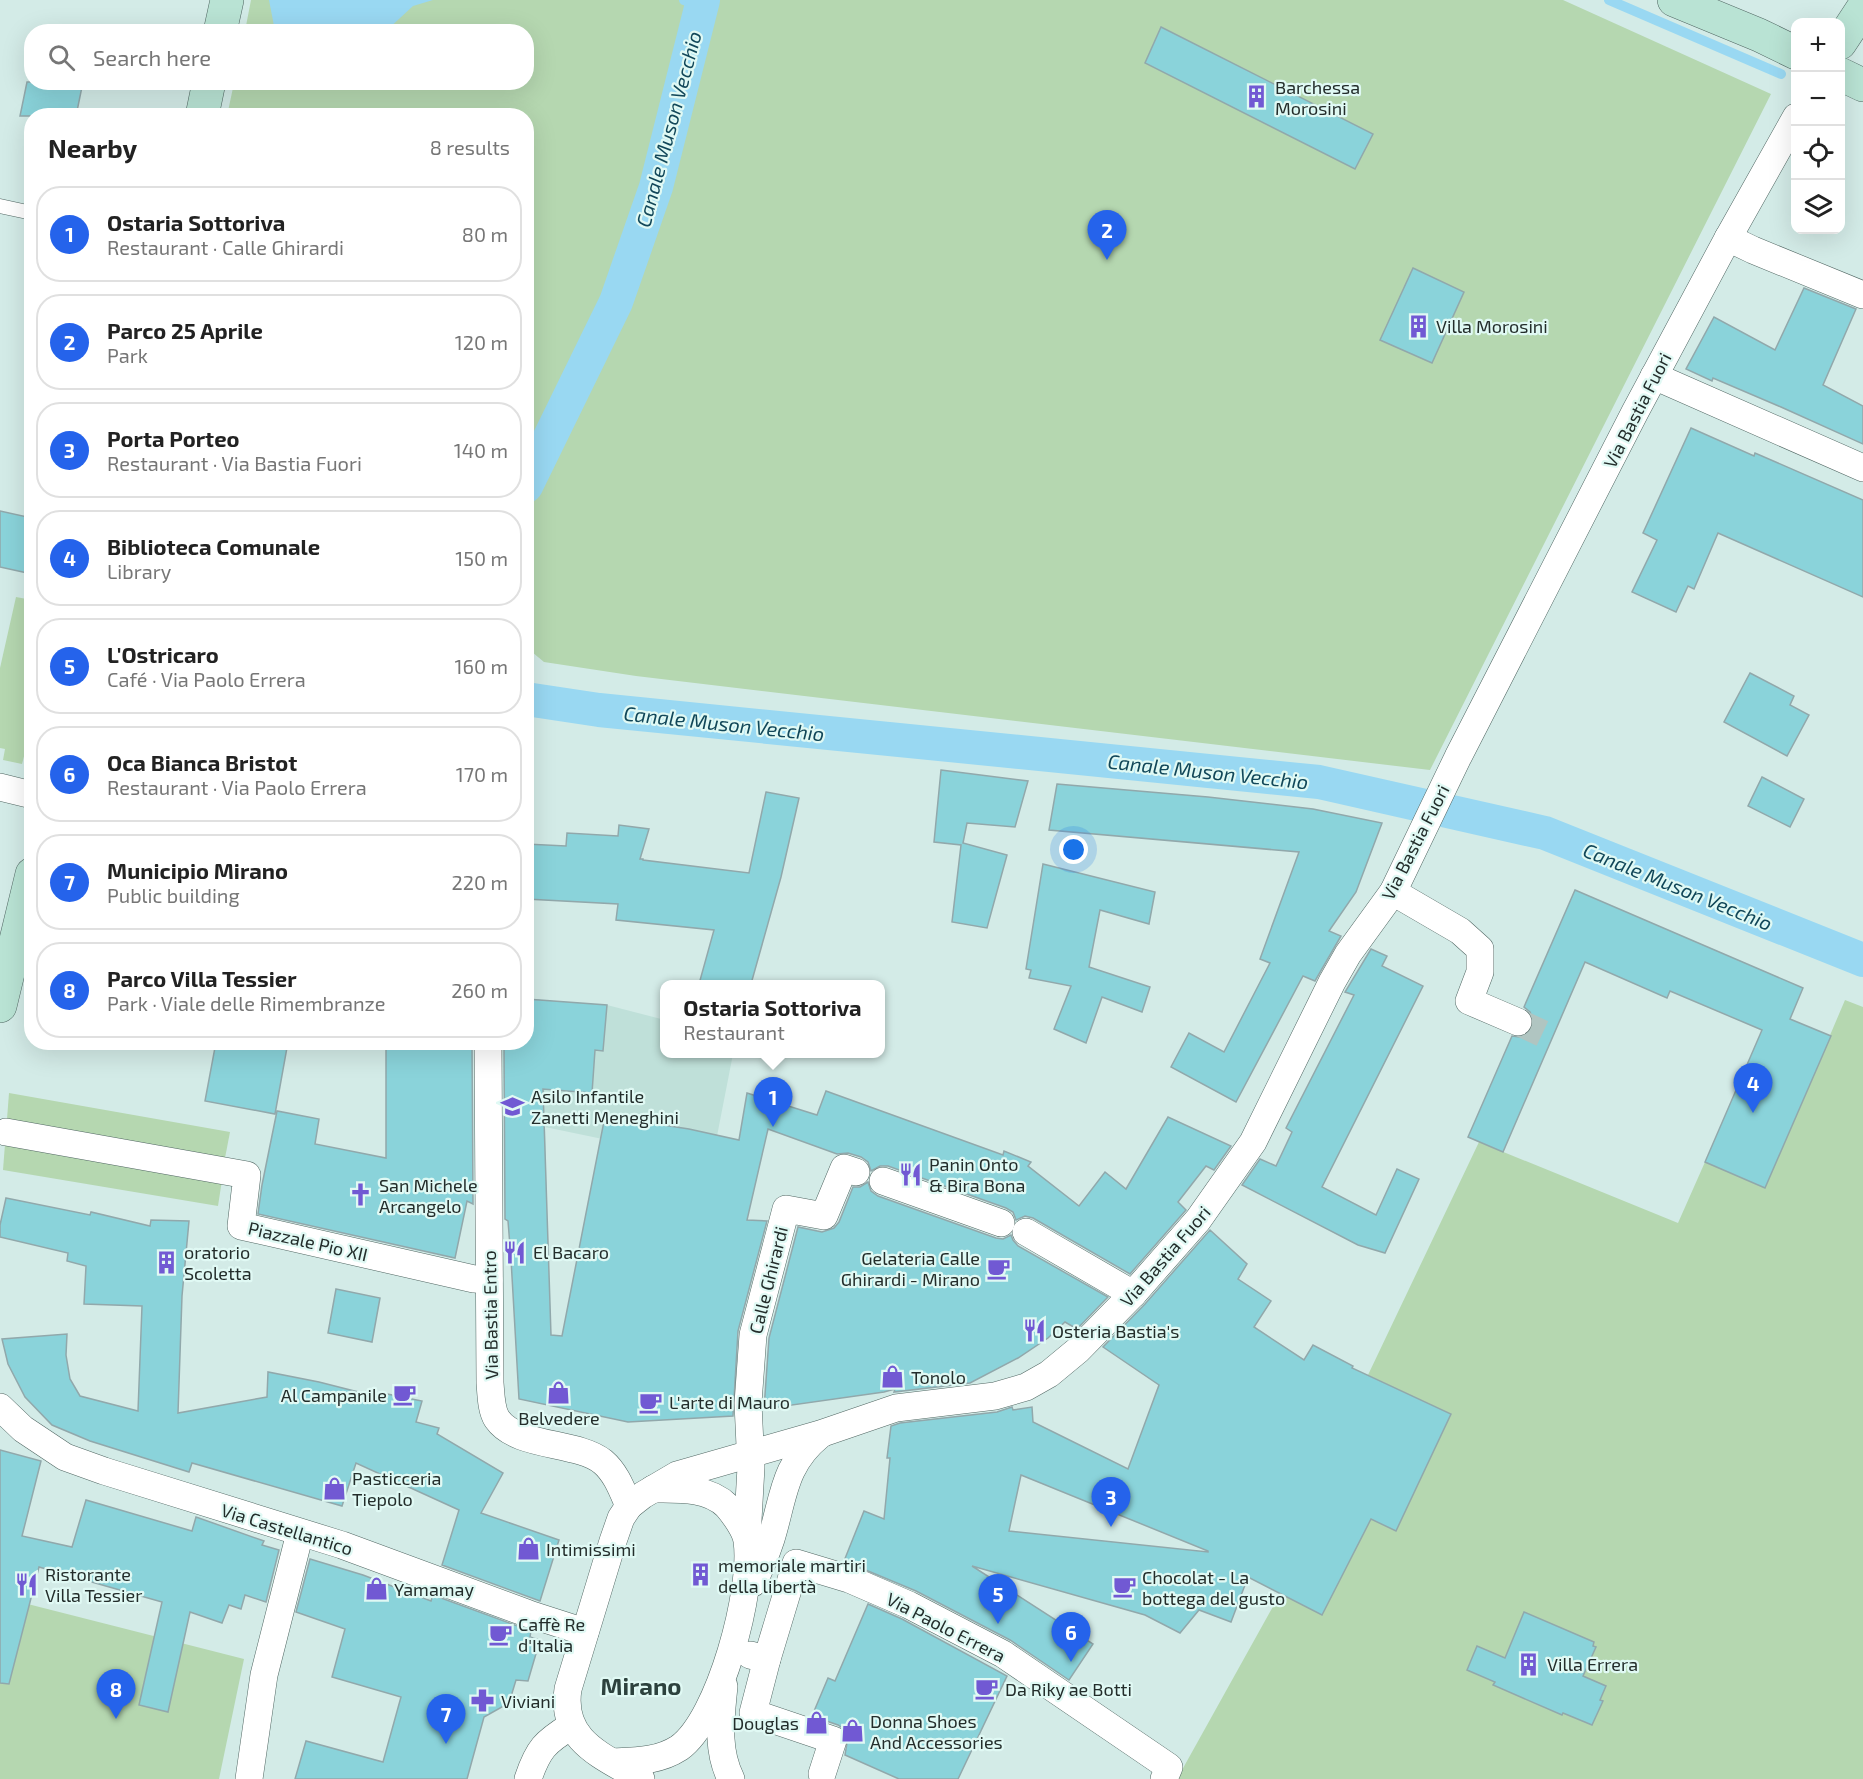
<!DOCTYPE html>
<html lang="en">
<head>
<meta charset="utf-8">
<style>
  body { margin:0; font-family:"Exo 2",sans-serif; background:#f2f2f2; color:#222 }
  .controls { position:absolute; right:18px; top:18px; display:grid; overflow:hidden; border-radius:12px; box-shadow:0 6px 24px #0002 }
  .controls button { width:54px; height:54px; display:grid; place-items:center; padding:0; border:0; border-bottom:2px solid #e0e0e0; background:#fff; color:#222; font:30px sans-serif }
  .you { position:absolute; left:1074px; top:850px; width:21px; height:21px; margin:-15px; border:4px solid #fff; border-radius:50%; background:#1a73e8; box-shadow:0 0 0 9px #1a73e833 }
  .badge { display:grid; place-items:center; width:39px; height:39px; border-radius:50%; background:#2563eb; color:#fff; font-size:20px; font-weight:700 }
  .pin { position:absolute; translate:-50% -50px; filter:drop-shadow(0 2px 3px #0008) }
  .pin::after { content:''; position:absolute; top:32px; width:21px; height:18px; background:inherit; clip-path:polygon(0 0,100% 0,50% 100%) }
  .popup { position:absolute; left:660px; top:980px; width:225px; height:78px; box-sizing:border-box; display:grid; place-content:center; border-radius:12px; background:#fff; filter:drop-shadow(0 2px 4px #0005); font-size:20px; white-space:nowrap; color:#767676 }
  .popup b { font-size:22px; color:#222 }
  .popup::after { content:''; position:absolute; left:50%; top:100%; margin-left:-12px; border:12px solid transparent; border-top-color:#fff }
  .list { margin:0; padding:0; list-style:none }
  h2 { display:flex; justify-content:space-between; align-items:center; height:78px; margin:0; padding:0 24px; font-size:26px }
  h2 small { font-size:20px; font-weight:400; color:#767676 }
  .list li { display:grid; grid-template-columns:39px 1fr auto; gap:18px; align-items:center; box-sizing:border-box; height:96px; margin:0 12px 12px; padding:0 12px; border:2px solid #e0e0e0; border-radius:24px }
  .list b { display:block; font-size:22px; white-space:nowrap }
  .list p { margin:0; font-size:20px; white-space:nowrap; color:#767676 }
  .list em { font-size:20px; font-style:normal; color:#767676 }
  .icon { flex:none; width:33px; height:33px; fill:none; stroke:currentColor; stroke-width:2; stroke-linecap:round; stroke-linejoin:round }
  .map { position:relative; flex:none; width:1863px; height:1779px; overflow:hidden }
  .search { position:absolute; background:#fff; box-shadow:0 6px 24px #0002; left:24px; top:24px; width:510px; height:66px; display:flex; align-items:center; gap:15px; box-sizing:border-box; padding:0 21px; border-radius:24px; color:#767676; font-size:22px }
  .panel { position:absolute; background:#fff; box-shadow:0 6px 24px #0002; left:24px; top:108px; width:510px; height:942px; border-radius:24px }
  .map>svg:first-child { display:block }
  .built { fill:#bfe0d9 }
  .green { fill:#b5d7b0 }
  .water { fill:#99d8f2 }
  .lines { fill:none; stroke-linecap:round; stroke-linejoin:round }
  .stream { stroke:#99d8f2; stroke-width:10 }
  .canal { stroke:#99d8f2; stroke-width:34 }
  .building { fill:#8ad3da; stroke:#91a8ab; stroke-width:1.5; fill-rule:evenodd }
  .street-tunnel { stroke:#b0c5c1; stroke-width:27; stroke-dasharray:27 14; stroke-linecap:butt }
  .lane-casing { stroke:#516763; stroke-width:15 }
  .street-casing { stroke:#516763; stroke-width:28 }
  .secondary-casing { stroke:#516763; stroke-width:34 }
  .lane { stroke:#fff; stroke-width:14 }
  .street { stroke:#fff; stroke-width:27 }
  .secondary { stroke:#b9e3d4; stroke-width:33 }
  .labels { text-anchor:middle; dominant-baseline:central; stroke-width:4.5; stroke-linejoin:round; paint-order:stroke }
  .poi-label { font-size:18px; fill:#232d2b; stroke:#e0f9f4; text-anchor:start }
  .street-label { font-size:18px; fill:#232d2b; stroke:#e0f9f4 }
  .water-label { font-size:20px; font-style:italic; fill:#114759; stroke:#e0f9f4 }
  .district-label { font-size:24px; font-weight:bold; fill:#2d423e; stroke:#e0f9f4 }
</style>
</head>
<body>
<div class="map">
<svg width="1863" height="1779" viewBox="0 0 1863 1779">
  <rect width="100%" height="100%" fill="#d3ebe7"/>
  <path class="built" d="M527,999H540L543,1089L592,1093L595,1050L603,1051L607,1005L665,1020V1054H733L717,1136L634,1120L617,1142L545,1127L547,1207L508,1210L502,1043L526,1042Z"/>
  <g class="green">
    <path d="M251,0H1563L1771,94L1430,770L636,676L544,662L526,647V116H227L234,83L526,82V32L245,31Z"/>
    <path d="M16,597L32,600V725L22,764L3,760L5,749L0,748V668Z"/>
    <path d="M1845,1000L1863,1007V1779H1177L1280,1594L1322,1614L1371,1519L1396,1530L1450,1414L1368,1375L1479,1142L1678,1223L1705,1162L1765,1188Z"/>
    <path d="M9,1093L230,1132L225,1158L7,1119Z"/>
    <path d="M5,1144L222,1180L218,1206L3,1170Z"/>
    <path d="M12,1600L244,1659L219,1779H0V1630Z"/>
  </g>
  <path class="water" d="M269,0H433L413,6L386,31L278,32L274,26Z"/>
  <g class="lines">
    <g class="stream">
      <path d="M684,0L702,4"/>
      <path d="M1609,0L1781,74"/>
    </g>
    <g class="canal">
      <path d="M526,486L616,302L656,187L703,0"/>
      <path d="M526,699L599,710L1319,782L1545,833L1863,960"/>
    </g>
  </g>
  <g class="building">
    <path d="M1161,27L1373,134L1355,169L1145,63Z"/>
    <path d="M27,82H83L76,116H20Z"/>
    <path d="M1413,268L1464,292L1432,363L1380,340Z"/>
    <path d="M1804,288L1856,309L1823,385L1863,406V444L1781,407L1713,378L1712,381L1686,369L1714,317L1775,350Z"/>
    <path d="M1691,428L1754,456L1755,453L1863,500V597L1718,533L1694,589L1688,586L1676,612L1632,592L1657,540L1643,533Z"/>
    <path d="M0,511L32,518V574L0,567Z"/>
    <path d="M1750,673L1794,696L1790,705L1809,715L1787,756L1724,722Z"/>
    <path d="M941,770L1028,781L1015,827L967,823L963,843L1007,855L987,928L952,922L961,845L934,842Z"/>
    <path d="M1762,777L1804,799L1790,827L1748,806Z"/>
    <path d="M1057,784L1208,797L1313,809L1382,823L1356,892L1329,931L1341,936L1315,981L1303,976L1236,1102L1171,1067L1189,1033L1224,1052L1270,963L1260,959L1299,852L1049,830Z"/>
    <path d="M766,792L799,798L781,877L751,984H699L714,930L616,920L618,904L526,899V844L566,846L567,833L618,836L619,825L649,829L640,859H643V860L749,873Z"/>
    <path d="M1043,864L1155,892L1149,924L1100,910L1089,967L1150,987L1142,1012L1102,997L1086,1043L1054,1029L1071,986L1029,978L1031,970L1026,969Z"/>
    <path d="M1575,890L1803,988L1790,1019L1831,1036L1765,1188L1705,1162L1762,1030L1670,991L1667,998L1585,962L1503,1152L1468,1137L1512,1036L1520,1037L1528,1034L1532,1029L1533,1020L1530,1012L1524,1007Z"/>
    <path d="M1371,949L1387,956L1382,966L1423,986L1322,1187L1376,1215L1397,1169L1419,1179L1385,1253L1358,1245L1242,1185L1260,1159L1276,1166L1292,1132L1286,1128L1354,995L1345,992Z"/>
    <path d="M526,999L607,1005L603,1051L595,1050L592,1093L543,1089L551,1335L562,1336L605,1116L689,1129L739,1140L747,1093L817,1115L826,1091L1003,1155L1004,1151L1031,1162L1028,1166L1079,1206L1105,1172L1126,1189L1168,1117L1231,1146L1214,1170L1206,1166L1178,1202L1186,1210L1130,1274L1033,1218L1025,1216L1016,1220L1013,1212L1006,1208L888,1166H880L871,1171L868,1162L861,1157L848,1153L837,1154L768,1129L747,1220L767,1221L738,1331L733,1416L628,1422L519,1399L511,1259L508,1221L505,1219L504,1042H526Z"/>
    <path d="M216,1042H288L275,1114L205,1101Z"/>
    <path d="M386,1042H472L473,1204L467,1201L455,1258L258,1214L262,1185L277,1111L319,1119L315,1144L386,1158Z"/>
    <path d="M868,1182L871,1191L878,1196L996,1238L1003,1239L1011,1235L1013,1240L1018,1246L1108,1297L1077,1329L1065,1322L1048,1338L1018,1358L970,1383L894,1392L895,1389L884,1392L764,1409L769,1338L798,1227L822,1232L834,1228L839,1222L853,1187H860Z"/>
    <path d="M6,1198L90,1215L91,1212L150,1226L151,1220L189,1221L182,1296L178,1413L267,1397L268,1372L319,1382L386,1399L387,1394L422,1401L416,1422L439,1428L437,1434L503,1473L481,1513L559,1540L540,1601L442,1565L459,1510L356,1463L342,1506L192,1463L189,1472L90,1441L52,1425L25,1397L8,1364L2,1339L67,1334L66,1355L70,1379L80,1396L138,1411L142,1306L84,1304L86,1266L67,1261L68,1253L0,1237V1225Z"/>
    <path d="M1210,1230L1247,1264L1238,1279L1271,1301L1254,1327L1304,1360L1313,1345L1353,1366L1352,1368L1451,1414L1396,1531L1371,1519L1322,1615L1248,1577L1231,1622L1199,1610L1180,1633L1145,1615L972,1566L1093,1644L1069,1680L1010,1640L916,1591L844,1561L864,1511L884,1519L890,1458H887L891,1426L900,1423L997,1412L1012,1407L1013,1410L1032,1407L1033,1422L1128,1469L1159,1385L1103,1347L1145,1304ZM1021,1475L1208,1551V1552L1009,1531Z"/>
    <path d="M336,1289L380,1298L372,1342L328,1333Z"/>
    <path d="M0,1450L41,1461L22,1536L72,1547L86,1500L192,1531L196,1517L264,1541L262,1545L279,1550L266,1602L245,1595L241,1609L229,1605L222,1623L190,1612L168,1712L139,1705L162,1602L39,1567L9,1684L0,1683Z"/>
    <path d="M310,1559L363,1575L431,1601L433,1595L531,1631L530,1637L540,1640L528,1681L516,1680L509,1703L484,1717L467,1779H295L306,1741L383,1762L401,1697L332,1677L345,1629L296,1612Z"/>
    <path d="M868,1604L902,1619L1007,1676L958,1779H899L845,1755L848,1737L845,1730L838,1725L812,1716L828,1678L835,1681Z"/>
    <path d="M1524,1612L1594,1642L1593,1646L1596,1647L1583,1676L1606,1686L1600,1700L1603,1701L1592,1725L1563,1713L1562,1715L1493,1685L1495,1682L1467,1670L1477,1646L1505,1658Z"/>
  </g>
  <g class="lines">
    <path class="street-tunnel" d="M1518,1022L1552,1038"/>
    <defs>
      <path id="lane" d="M0,206L32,213"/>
      <g id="street">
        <path d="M1728,238L1753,250L1863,295"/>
        <path d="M1654,376L1863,468"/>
        <path d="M0,787L32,795"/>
        <path d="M1393,892L1460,931L1480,949V972L1469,1001L1518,1022"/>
        <path d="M488,1042L490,1383C491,1394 491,1410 497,1419C517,1448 577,1441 603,1462C616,1473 622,1490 629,1506"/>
        <path d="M6,1132L247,1175L241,1226L474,1279L489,1280"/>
        <path d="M883,1181L1001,1223"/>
        <path d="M1026,1232L1133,1294"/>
        <path d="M0,1407L23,1429L65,1457L104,1471L342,1545L529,1614L585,1632"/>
        <path d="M747,1538L751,1467L748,1403L753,1335L786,1209L824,1216L844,1168L856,1172"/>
        <path d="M753,1583C760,1569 766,1554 771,1539C784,1497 783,1465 820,1435"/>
        <path d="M750,1655L767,1659L796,1563L849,1579L909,1605L1003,1654L1169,1767L1164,1779"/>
        <path d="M767,1659L753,1713L833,1740L822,1774"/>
        <path d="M724,1686C721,1718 716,1749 731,1779"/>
        <path d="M613,1762C637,1761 659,1761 679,1748C720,1719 754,1589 747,1541C746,1531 734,1514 727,1506C708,1487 678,1489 653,1489"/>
        <path d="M249,1779L264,1675L300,1533"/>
        <path d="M528,1779C538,1749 545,1742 571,1726"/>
        <path d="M641,1779C604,1756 560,1742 568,1689L613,1541L621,1518L629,1506L643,1495L677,1475L820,1434L896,1408L995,1396L1026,1387L1049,1374L1078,1350L1133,1294L1198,1220L1253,1142L1332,982L1348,954L1393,892L1458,757L1635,412L1728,238L1796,117"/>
      </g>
      <g id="secondary">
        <path d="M1674,0L1759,35L1796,53"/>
        <path d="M220,32L227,0"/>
        <path d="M1840,43L1863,8"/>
        <path d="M1840,74L1863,85"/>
        <path d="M202,116L209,82"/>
        <path d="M0,1006L32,874"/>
      </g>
    </defs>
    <use href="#lane" class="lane-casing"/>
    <use href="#street" class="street-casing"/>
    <use href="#secondary" class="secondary-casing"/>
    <use href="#lane" class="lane"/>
    <use href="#street" class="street"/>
    <use href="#secondary" class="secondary"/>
  </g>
  <defs>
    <symbol id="building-bare" viewBox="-9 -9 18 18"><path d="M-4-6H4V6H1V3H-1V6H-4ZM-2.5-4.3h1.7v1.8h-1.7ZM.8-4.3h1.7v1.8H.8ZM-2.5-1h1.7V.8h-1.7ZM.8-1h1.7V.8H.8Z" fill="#7159d3" stroke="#e0f9f4" stroke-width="2.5" paint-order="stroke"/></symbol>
    <symbol id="school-bare" viewBox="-9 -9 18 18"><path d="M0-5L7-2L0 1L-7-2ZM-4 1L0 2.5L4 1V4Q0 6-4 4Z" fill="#7159d3" stroke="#e0f9f4" stroke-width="2.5" paint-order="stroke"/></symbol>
    <symbol id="restaurant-bare" viewBox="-9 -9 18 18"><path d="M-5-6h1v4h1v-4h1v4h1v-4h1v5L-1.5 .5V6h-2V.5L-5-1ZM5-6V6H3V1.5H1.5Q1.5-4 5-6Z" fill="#7159d3" stroke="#e0f9f4" stroke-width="2.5" paint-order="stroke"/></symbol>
    <symbol id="church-bare" viewBox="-9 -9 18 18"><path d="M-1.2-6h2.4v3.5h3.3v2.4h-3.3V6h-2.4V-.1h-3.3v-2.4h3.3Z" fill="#7159d3" stroke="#e0f9f4" stroke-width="2.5" paint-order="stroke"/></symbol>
    <symbol id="cafe-bare" viewBox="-9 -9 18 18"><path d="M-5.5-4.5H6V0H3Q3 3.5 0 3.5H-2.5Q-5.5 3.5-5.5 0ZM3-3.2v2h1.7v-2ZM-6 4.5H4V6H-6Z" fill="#7159d3" stroke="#e0f9f4" stroke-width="2.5" paint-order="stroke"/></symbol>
    <symbol id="shop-bare" viewBox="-9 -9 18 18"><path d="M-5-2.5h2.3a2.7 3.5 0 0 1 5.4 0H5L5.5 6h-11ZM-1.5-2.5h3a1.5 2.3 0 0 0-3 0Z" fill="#7159d3" stroke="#e0f9f4" stroke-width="2.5" paint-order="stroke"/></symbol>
    <symbol id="pharmacy-bare" viewBox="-9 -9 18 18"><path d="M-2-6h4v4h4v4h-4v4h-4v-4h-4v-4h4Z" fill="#7159d3" stroke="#e0f9f4" stroke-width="2.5" paint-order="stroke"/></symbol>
  </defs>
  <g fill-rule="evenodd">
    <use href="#building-bare" x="1240" y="80" width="33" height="33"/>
    <use href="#building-bare" x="1402" y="310" width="33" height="33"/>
    <use href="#school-bare" x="496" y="1090" width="33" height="33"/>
    <use href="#restaurant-bare" x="894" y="1158" width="33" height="33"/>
    <use href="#church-bare" x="344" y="1178" width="33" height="33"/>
    <use href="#restaurant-bare" x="498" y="1236" width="33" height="33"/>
    <use href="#building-bare" x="150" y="1246" width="33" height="33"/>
    <use href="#cafe-bare" x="982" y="1252" width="33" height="33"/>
    <use href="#restaurant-bare" x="1018" y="1314" width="33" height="33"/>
    <use href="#shop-bare" x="876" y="1360" width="33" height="33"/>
    <use href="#shop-bare" x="542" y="1376" width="33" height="33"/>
    <use href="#cafe-bare" x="388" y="1378" width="33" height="33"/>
    <use href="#cafe-bare" x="634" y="1386" width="33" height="33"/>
    <use href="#shop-bare" x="318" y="1472" width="33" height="33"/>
    <use href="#shop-bare" x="512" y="1532" width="33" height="33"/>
    <use href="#building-bare" x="684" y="1558" width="33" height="33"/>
    <use href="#restaurant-bare" x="10" y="1568" width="33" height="33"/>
    <use href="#cafe-bare" x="1108" y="1570" width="33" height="33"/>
    <use href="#shop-bare" x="360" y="1572" width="33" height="33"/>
    <use href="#cafe-bare" x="484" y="1618" width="33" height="33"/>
    <use href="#building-bare" x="1512" y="1648" width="33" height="33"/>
    <use href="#cafe-bare" x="970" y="1672" width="33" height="33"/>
    <use href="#pharmacy-bare" x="466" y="1684" width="33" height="33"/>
    <use href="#shop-bare" x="800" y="1706" width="33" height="33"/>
    <use href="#shop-bare" x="836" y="1714" width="33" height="33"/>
  </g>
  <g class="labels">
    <g class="poi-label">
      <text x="1275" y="87">Barchessa<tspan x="1275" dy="21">Morosini</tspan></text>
      <text x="1436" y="326">Villa Morosini</text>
      <text x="531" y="1096">Asilo Infantile<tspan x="531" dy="21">Zanetti Meneghini</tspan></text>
      <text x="929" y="1164">Panin Onto<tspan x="929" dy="21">&amp; Bira Bona</tspan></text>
      <text x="379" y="1185">San Michele<tspan x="379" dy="21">Arcangelo</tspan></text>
      <text x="184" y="1252">oratorio<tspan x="184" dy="21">Scoletta</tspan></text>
      <text x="533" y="1252">El Bacaro</text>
      <text x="980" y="1258" text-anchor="end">Gelateria Calle<tspan x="980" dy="21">Ghirardi - Mirano</tspan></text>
      <text x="1052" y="1331">Osteria Bastia's</text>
      <text x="911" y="1377">Tonolo</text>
      <text x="387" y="1395" text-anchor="end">Al Campanile</text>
      <text x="669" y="1402">L'arte di Mauro</text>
      <text x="559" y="1418" text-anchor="middle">Belvedere</text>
      <text x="352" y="1478">Pasticceria<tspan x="352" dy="21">Tiepolo</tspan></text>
      <text x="546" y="1549">Intimissimi</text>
      <text x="718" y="1565">memoriale martiri<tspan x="718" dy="21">della libertà</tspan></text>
      <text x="45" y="1574">Ristorante<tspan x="45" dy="21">Villa Tessier</tspan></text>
      <text x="1142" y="1577">Chocolat - La<tspan x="1142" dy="21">bottega del gusto</tspan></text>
      <text x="394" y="1589">Yamamay</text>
      <text x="518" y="1624">Caffè Re<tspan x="518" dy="21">d'Italia</tspan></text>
      <text x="1547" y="1664">Villa Errera</text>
      <text x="1005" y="1689">Da Riky ae Botti</text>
      <text x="501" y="1701">Viviani</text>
      <text x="870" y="1721">Donna Shoes<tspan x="870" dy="21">And Accessories</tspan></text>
      <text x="799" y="1723" text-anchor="end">Douglas</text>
    </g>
    <g class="street-label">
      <text transform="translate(1637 410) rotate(-63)">Via Bastia Fuori</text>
      <text transform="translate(1415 842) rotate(-63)">Via Bastia Fuori</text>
      <text transform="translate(308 1241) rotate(13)">Piazzale Pio XII</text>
      <text transform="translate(1165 1256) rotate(-49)">Via Bastia Fuori</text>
      <text transform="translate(768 1280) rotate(-76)">Calle Ghirardi</text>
      <text transform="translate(490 1315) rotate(-91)">Via Bastia Entro</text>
      <text transform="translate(287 1529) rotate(17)">Via Castellantico</text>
      <text transform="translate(946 1627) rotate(27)">Via Paolo Errera</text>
    </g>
    <g class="water-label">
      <text transform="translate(668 129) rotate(-75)">Canale Muson Vecchio</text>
      <text transform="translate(724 723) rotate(6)">Canale Muson Vecchio</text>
      <text transform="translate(1208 771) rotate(6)">Canale Muson Vecchio</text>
      <text transform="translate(1678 886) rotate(22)">Canale Muson Vecchio</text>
    </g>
    <g class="district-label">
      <text x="641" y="1685">Mirano</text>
    </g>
  </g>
</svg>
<div class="controls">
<button>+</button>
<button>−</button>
<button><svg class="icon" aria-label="locate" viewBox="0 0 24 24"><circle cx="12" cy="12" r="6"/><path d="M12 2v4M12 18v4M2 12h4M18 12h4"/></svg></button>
<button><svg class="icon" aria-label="layers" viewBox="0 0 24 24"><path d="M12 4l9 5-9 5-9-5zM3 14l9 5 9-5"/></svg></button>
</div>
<div class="you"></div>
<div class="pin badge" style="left:773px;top:1127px">1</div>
<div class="popup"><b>Ostaria Sottoriva</b>Restaurant</div>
<div class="pin badge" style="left:1107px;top:260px">2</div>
<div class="pin badge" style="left:1111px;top:1527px">3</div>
<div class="pin badge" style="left:1753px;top:1113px">4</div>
<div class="pin badge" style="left:998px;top:1624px">5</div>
<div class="pin badge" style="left:1071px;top:1662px">6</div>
<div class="pin badge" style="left:446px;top:1744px">7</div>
<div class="pin badge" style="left:116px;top:1719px">8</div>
<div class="search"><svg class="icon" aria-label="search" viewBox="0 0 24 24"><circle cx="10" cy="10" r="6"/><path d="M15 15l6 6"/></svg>Search here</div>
<section class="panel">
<h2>Nearby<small>8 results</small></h2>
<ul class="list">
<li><span class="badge">1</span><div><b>Ostaria Sottoriva</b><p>Restaurant · Calle Ghirardi</p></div><em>80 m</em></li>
<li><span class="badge">2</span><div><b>Parco 25 Aprile</b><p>Park</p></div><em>120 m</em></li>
<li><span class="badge">3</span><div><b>Porta Porteo</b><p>Restaurant · Via Bastia Fuori</p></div><em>140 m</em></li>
<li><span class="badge">4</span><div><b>Biblioteca Comunale</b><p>Library</p></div><em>150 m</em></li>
<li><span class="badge">5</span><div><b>L'Ostricaro</b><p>Café · Via Paolo Errera</p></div><em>160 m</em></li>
<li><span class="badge">6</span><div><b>Oca Bianca Bristot</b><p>Restaurant · Via Paolo Errera</p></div><em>170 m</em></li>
<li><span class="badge">7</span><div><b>Municipio Mirano</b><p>Public building</p></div><em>220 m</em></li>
<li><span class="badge">8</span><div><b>Parco Villa Tessier</b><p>Park · Viale delle Rimembranze</p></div><em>260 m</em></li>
</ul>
</section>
</div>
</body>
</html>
